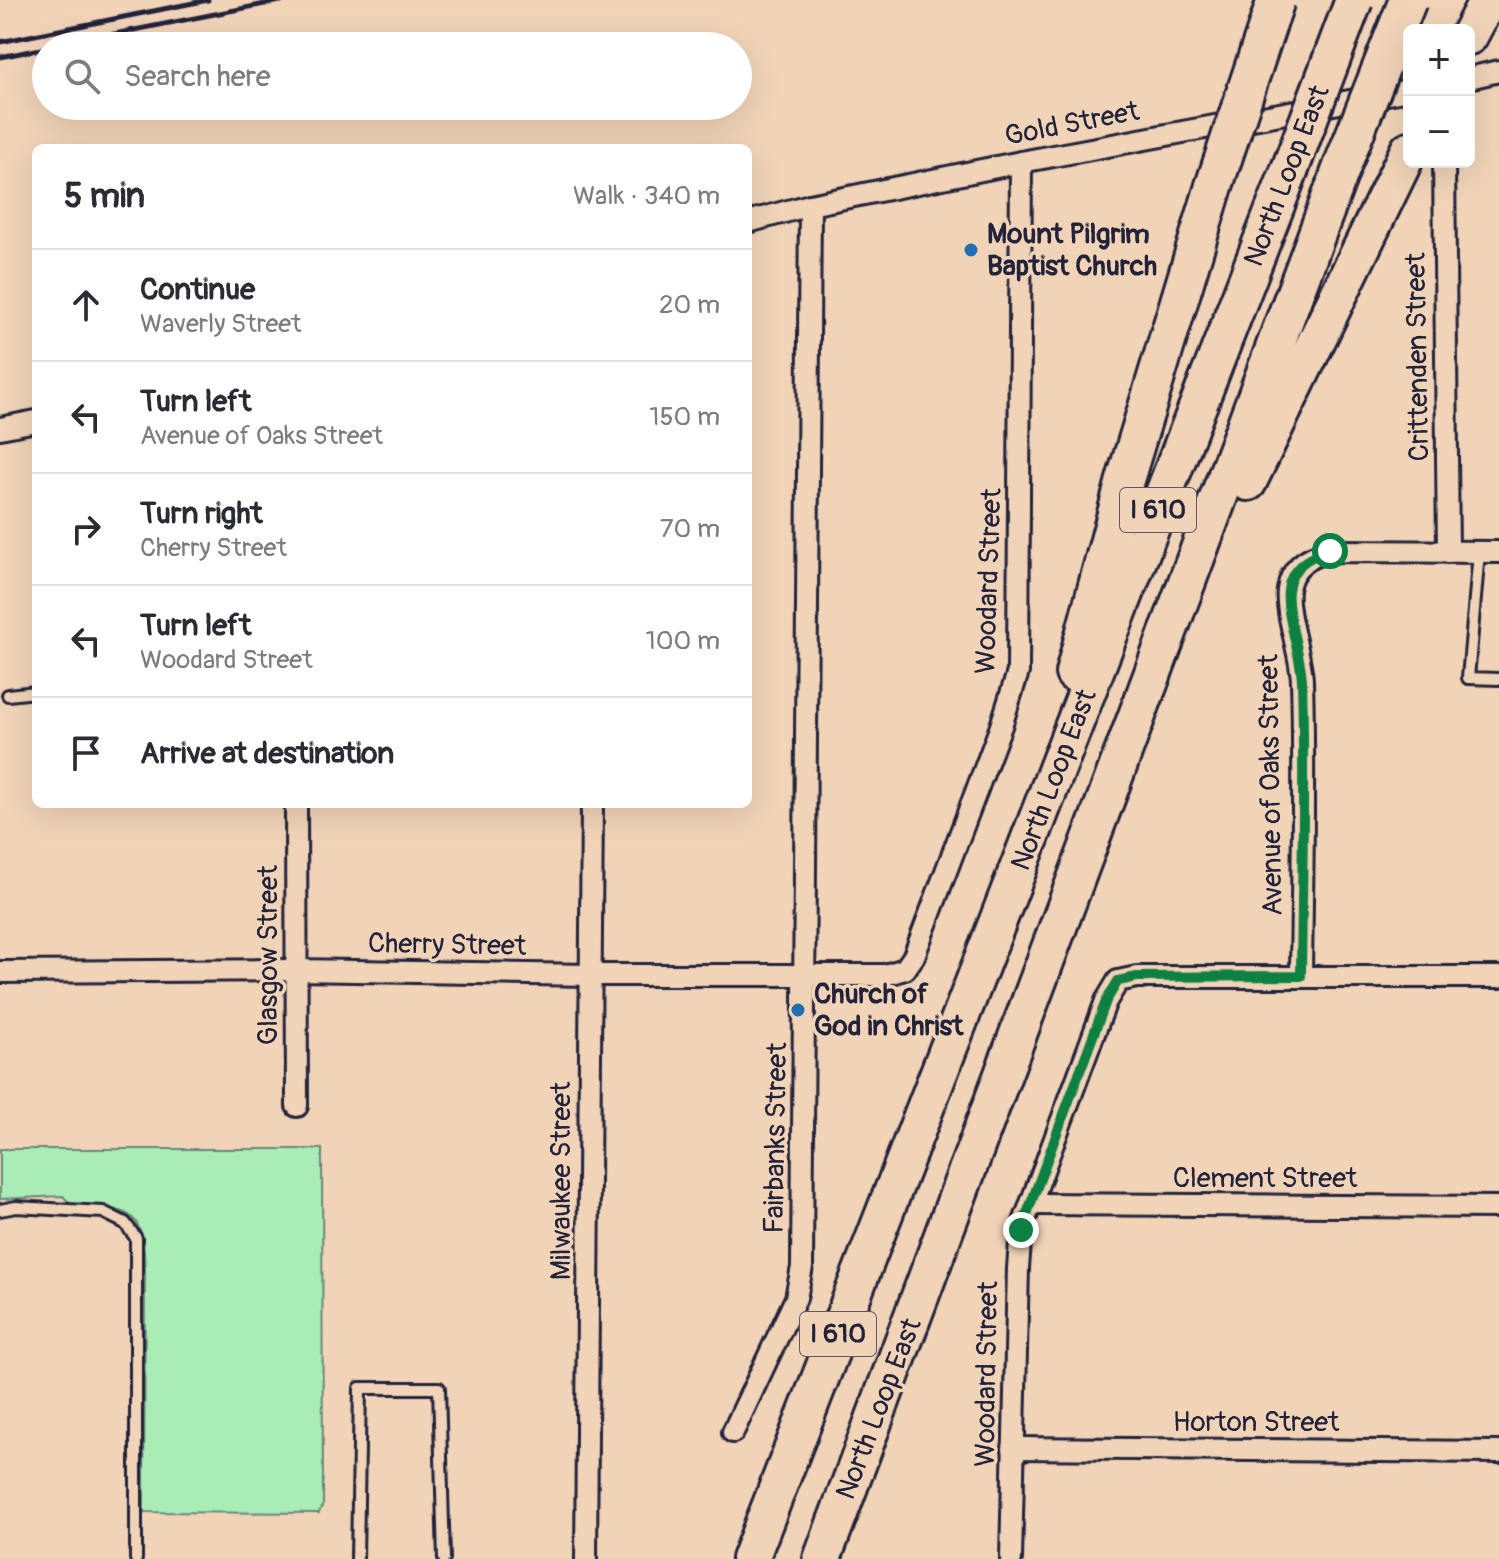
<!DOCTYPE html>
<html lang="en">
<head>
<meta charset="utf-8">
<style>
  body { margin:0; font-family:Pangolin,sans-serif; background:#f2f2f3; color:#2b2b33 }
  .controls { position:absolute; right:24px; top:24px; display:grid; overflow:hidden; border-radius:12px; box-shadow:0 8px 32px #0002 }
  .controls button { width:72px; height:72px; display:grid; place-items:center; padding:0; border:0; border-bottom:2px solid #e1e1e2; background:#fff; color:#2b2b33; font:40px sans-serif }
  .stop { position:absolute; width:24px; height:24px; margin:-18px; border:6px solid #0b8043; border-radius:50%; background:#fff }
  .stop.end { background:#0b8043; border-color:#fff; box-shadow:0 2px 8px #0008 }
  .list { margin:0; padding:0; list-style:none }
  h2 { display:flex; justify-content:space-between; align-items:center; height:104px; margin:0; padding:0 32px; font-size:34px }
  h2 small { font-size:26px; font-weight:400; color:#7c7c81 }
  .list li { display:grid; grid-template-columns:52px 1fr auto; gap:24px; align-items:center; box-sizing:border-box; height:112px; padding:0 32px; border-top:2px solid #e1e1e2 }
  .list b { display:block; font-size:30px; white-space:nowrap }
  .list p { margin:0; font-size:26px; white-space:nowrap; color:#7c7c81 }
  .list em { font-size:26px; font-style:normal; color:#7c7c81 }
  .icon { flex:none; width:44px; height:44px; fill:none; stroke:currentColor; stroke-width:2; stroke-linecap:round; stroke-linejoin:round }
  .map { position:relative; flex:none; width:1499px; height:1559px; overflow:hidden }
  .search { position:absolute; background:#fff; box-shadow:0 8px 32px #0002; left:32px; top:32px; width:720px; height:88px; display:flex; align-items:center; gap:20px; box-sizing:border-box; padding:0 28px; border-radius:44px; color:#7c7c81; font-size:30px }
  .panel { position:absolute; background:#fff; box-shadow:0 8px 32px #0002; left:32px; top:144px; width:720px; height:664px; border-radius:12px }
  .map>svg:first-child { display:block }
  .green { fill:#aaecb6; stroke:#668778; stroke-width:2 }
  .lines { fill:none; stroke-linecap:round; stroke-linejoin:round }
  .service-casing { stroke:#22223b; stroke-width:16 }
  .minor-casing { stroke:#22223b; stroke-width:26 }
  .motorway-casing { stroke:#22223b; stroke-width:42 }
  .service { stroke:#f1d4b8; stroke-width:10 }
  .minor { stroke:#f1d4b8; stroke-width:20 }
  .motorway { stroke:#f1d4b8; stroke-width:36 }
  .rail { stroke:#22223b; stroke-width:5 }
  .motorway-bridge-casing { stroke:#22223b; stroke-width:42; stroke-linecap:butt }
  .motorway-bridge { stroke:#f1d4b8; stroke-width:36 }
  .route { stroke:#0b8043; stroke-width:10 }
  .poi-dot { fill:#1f6fb2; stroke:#f1d4b8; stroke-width:3 }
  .labels { text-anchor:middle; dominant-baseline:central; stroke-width:7; stroke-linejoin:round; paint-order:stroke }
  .shield { fill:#f1d4b8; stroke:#605760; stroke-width:2 }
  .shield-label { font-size:26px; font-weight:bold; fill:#22223b }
  .street-label { font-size:28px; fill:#22223b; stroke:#f1d4b8 }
  .poi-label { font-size:28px; font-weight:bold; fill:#22223b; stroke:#f1d4b8; text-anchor:start }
</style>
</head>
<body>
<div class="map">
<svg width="1499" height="1559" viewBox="0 0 1499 1559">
  <rect width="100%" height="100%" fill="#f1d4b8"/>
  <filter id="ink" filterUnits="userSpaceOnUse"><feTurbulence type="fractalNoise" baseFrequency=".0125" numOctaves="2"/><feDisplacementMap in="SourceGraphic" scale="16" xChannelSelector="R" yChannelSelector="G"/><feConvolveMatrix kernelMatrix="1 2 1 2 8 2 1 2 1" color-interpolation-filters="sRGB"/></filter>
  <g filter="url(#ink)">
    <path class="green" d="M0,1149H322L323,1504L319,1513L144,1512L145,1275C144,1212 135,1207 73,1207L63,1196L0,1199Z"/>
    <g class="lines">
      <defs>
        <g id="service">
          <path d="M1479,552L1468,678L1499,679"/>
          <path d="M8,695L36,692"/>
          <path d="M0,1210L16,1207L103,1212L125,1223L136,1238V1559"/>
          <path d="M357,1559L360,1388H439L444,1559"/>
        </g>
        <g id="minor">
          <path d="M1469,78L1499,71"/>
          <path d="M1444,162L1448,552"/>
          <path d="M748,222L810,205L1021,162L1409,90"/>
          <path d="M0,428L36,421"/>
          <path d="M296,804L297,1106"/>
          <path d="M0,972L295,970L590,975H885L905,969L914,956L1001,726L1018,672L1021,162"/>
          <path d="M1301,976C1302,877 1305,779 1302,681C1301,653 1285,614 1288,590C1291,566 1309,556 1330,551L1499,552"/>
          <path d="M1031,1204L1499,1207"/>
          <path d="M733,1432L796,1298L802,1267L810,205"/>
          <path d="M1013,1448L1499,1452"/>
          <path d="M586,1559L592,804"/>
          <path d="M1011,1559L1018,1268L1021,1230L1106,1001L1118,981L1137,977H1499"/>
        </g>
        <g id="motorway">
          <path d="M1469,36L1488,0"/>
          <path d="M1248,482L1409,150"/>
          <path d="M1074,673L1125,480L1214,186"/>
          <path d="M750,1559L1290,169"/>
          <path d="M822,1559L1346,156"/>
        </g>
      </defs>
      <use href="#service" class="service-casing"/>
      <use href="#minor" class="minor-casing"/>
      <use href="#motorway" class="motorway-casing"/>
      <use href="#service" class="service"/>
      <use href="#minor" class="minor"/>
      <use href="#motorway" class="motorway"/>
      <g class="rail">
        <path d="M0,42L208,0"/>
        <path d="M54,46L285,0"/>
        <path d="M0,57L46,48"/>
      </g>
      <defs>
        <g id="motorway-bridge">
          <path d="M1346,156L1408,0"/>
          <path d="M1290,169L1354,0"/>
          <path d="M1214,186L1276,0"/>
        </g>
      </defs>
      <use href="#motorway-bridge" class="motorway-bridge-casing"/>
      <use href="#motorway-bridge" class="motorway-bridge"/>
    </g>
  </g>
  <g class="lines" filter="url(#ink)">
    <path class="route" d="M1021,1230L1106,1001L1118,981L1137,977L1301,976C1302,877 1305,779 1302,681C1301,653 1285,614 1288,590C1291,566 1309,556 1330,551"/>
  </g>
  <g class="poi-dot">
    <circle cx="971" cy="250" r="8"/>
    <circle cx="798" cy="1010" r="8"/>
  </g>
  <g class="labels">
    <g class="shield">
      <rect x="1120" y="488" width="76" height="44" rx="6"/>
      <rect x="800" y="1312" width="76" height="44" rx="6"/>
    </g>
    <g class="shield-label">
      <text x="1158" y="510">I 610</text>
      <text x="838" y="1334">I 610</text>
    </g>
    <g class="street-label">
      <text transform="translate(1072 124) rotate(-11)">Gold Street</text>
      <text transform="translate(1287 176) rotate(-69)">North Loop East</text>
      <text transform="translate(1418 357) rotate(-91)">Crittenden Street</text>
      <text transform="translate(989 581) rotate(-88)">Woodard Street</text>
      <text transform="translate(1054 780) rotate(-69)">North Loop East</text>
      <text transform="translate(1271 785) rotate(-91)">Avenue of Oaks Street</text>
      <text transform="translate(447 945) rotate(1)">Cherry Street</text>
      <text transform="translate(268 955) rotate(-90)">Glasgow Street</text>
      <text transform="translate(776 1138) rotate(-89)">Fairbanks Street</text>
      <text x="1265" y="1178">Clement Street</text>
      <text transform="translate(561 1181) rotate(-90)">Milwaukee Street</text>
      <text transform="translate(987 1374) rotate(-89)">Woodard Street</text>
      <text transform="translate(879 1409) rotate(-69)">North Loop East</text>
      <text x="1256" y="1422">Horton Street</text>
    </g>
    <g class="poi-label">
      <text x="987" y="234">Mount Pilgrim<tspan x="987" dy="32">Baptist Church</tspan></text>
      <text x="814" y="994">Church of<tspan x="814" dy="32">God in Christ</tspan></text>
    </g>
  </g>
</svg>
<div class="controls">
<button>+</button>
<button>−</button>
</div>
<div class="stop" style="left:1330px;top:551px"></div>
<div class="stop end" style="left:1021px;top:1230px"></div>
<div class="search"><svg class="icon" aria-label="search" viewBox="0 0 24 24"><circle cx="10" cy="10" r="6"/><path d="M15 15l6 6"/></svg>Search here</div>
<section class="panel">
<h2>5 min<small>Walk · 340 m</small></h2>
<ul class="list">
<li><svg class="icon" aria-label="ahead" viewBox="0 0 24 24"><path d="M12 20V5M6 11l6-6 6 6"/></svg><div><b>Continue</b><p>Waverly Street</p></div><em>20 m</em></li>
<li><svg class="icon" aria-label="left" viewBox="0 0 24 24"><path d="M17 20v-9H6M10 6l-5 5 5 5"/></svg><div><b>Turn left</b><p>Avenue of Oaks Street</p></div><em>150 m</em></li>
<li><svg class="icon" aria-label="right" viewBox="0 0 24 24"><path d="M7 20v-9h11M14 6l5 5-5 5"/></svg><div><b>Turn right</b><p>Cherry Street</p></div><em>70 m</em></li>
<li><svg class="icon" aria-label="left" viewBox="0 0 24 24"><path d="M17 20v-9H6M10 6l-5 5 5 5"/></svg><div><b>Turn left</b><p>Woodard Street</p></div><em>100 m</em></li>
<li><svg class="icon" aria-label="arrive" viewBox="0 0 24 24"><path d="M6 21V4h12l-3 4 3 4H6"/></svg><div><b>Arrive at destination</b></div></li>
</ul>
</section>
</div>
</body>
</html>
